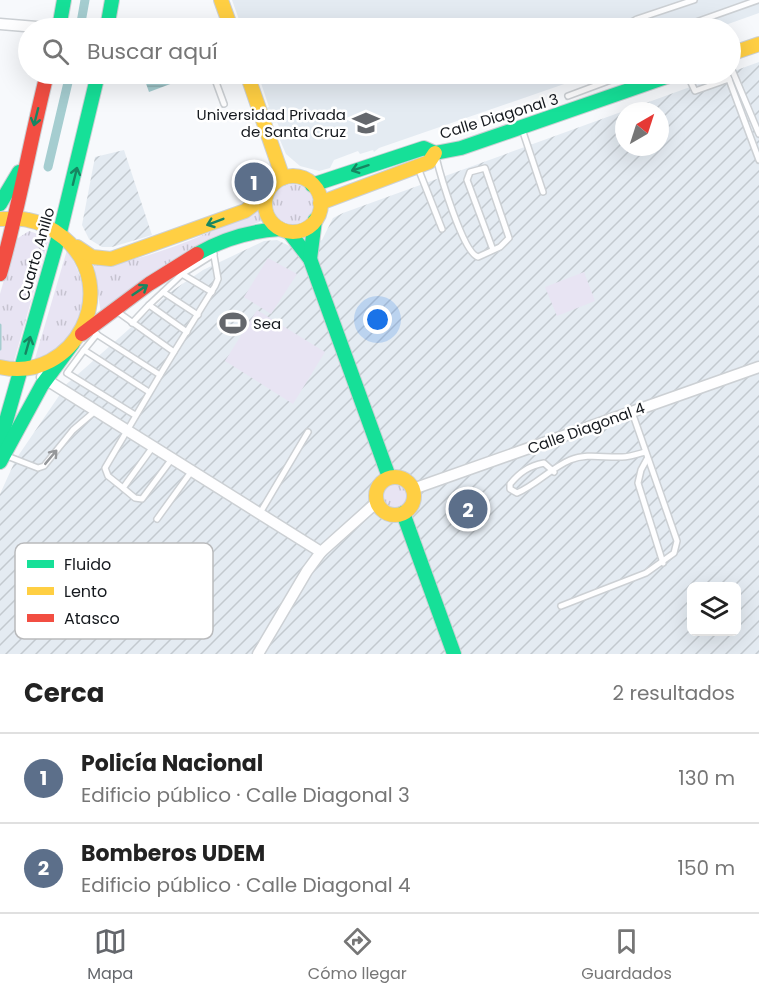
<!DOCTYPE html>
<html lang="es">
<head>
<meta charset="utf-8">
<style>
  body { margin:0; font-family:Poppins,sans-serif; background:#f2f2f2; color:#222 }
  .controls { position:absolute; right:18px; bottom:18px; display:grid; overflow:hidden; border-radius:9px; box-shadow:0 6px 24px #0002 }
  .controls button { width:54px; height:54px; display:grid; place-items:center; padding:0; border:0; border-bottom:2px solid #e0e0e0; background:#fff; color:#222; font:30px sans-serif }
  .compass { position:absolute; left:615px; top:102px; width:54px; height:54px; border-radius:50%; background:#fff; box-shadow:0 6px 24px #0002; rotate:39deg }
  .you { position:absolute; left:378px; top:320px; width:21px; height:21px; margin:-15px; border:4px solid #fff; border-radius:50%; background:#1a73e8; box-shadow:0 0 0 9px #1a73e833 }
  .badge { display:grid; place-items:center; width:39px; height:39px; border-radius:50%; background:#64676c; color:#fff; font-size:20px; font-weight:700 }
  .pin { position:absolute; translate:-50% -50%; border:3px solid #fff; box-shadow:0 2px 6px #0006 }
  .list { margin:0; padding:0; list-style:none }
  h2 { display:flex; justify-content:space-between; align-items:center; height:78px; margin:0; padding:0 24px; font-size:26px }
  h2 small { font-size:20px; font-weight:400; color:#767676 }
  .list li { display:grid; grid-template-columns:39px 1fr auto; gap:18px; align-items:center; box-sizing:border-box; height:90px; padding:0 24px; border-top:2px solid #e0e0e0 }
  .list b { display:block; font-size:22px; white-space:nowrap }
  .list p { margin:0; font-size:20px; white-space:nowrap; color:#767676 }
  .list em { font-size:20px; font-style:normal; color:#767676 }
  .icon { flex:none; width:33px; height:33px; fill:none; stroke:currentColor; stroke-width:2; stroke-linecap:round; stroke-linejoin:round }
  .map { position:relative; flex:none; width:759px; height:654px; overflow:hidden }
  .search { position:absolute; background:#fff; box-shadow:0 6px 24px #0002; left:18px; right:18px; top:18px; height:66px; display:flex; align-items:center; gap:15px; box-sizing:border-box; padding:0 21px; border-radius:33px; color:#767676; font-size:22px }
  .sheet { height:258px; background:#fff }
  nav { display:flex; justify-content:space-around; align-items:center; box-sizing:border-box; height:84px; border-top:2px solid #e0e0e0; background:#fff; font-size:16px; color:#767676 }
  nav a { display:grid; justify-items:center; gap:3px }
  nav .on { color:#64676c }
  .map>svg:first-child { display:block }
  .built { fill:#e4ebf2 }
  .industrial { fill:url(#industrial-furrows); fill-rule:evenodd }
  .grass { fill:url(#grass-tufts) }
  .pitch { fill:#e8e4f3 }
  .water { fill:url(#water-rules) }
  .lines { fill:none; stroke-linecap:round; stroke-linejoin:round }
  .stream { stroke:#a5cdd0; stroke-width:3 }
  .canal { stroke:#a5cdd0; stroke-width:9 }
  .lane-casing { stroke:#ccd0d4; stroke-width:8 }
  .street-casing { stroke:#ccd0d4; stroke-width:13 }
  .fast-casing { stroke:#ccd0d4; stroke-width:16 }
  .slow-casing { stroke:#ccd0d4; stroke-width:16 }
  .jam-casing { stroke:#ccd0d4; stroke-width:16 }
  .lane { stroke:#fefeff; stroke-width:5 }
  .street { stroke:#fefeff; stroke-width:10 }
  .fast { stroke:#16e098; stroke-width:14 }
  .slow { stroke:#ffcf43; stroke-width:14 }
  .jam { stroke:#f24e42; stroke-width:14 }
  .oneway { stroke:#168661 }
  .oneway2 { stroke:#95979a }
  .labels { text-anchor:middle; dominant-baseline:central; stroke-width:5; stroke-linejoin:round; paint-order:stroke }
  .poi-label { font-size:15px; fill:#15191e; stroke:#fff; text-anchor:end }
  .street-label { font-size:15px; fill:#15191e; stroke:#fff }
  .key { fill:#fff; stroke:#b9babc; stroke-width:1.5 }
  .key-label { font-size:16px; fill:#15191e }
</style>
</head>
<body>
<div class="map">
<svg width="759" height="654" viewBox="0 0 759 654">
  <defs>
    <pattern id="industrial-furrows" width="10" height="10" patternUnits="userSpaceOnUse" patternTransform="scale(1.5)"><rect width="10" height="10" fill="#e4ebf2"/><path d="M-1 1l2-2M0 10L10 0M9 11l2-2" fill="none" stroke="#c3c9cf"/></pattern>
    <pattern id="grass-tufts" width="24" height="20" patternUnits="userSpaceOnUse" patternTransform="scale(1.5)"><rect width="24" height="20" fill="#e8e4f3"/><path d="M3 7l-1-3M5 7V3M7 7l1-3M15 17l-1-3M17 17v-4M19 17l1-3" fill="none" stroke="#c6c3d0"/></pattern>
    <pattern id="water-rules" width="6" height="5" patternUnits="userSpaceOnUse" patternTransform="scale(1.5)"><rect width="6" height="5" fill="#a5cdd0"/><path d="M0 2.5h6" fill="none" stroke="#8dafb2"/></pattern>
  </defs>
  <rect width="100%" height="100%" fill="#f7f9fc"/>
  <g class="built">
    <path d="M232,0H759V13L717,28H242Z"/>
    <path d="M258,74H593L379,148L374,152L373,150L360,154L358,151L334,160L330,168L319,171L300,166L286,154L277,133L281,131L277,122L271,124L266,108L269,107Z"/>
  </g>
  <g class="industrial">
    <path d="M759,62V654H0V494L16,459L67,384L172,291L203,270L264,241L277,240L296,249L322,240L333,218L343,213ZM624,111H660V147H624ZM692,586H736V632H692Z"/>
    <path d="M124,150L152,235L112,247H102L89,239L82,225L95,157Z"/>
  </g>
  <g class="grass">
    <circle cx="293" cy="204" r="20"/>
    <path d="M259,210L262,221L237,230L101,314L94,265C145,264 213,231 259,210Z"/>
    <path d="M29,231L49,238L14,361L0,362V294L15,240Z"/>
    <path d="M67,250C84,277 92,307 73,335C66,346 45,355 34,362Z"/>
    <circle cx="394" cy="495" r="14"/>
  </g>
  <g class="pitch">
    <path d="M268,258L297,274L271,314L244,297Z"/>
    <path d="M584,272L595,301L557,316L545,287Z"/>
    <path d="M257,310L325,352L293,404L225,361Z"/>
  </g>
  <path class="water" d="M148,74H178L181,80L149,92L143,75Z"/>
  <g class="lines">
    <path class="stream" d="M0,325V349"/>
    <g class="canal">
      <path d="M80,28L85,0"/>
      <path d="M48,167L70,74"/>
    </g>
    <defs>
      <g id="lane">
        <path d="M628,28L630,23L637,19L694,0"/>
        <path d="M679,28L758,0"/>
        <path d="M730,65L759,134"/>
        <path d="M213,74L224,104"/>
        <path d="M687,74L695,91L729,79"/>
        <path d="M727,74L759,160"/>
        <path d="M568,96L627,74"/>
        <path d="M522,129L543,192"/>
        <path d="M436,157C440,174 463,253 478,257L500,247L509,238L485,168L470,172L467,180L493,250"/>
        <path d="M418,168L442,229"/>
        <path d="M182,274L214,254"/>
        <path d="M163,292L182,274L212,292"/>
        <path d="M149,305L163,292L198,315"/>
        <path d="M115,310L174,352L160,375"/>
        <path d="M132,323L149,305L187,332"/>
        <path d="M90,330L160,375L105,468L108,476L123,488"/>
        <path d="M84,350L97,334"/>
        <path d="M174,352L215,286L218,279L213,250"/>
        <path d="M135,415L67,373L84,350L149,392"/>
        <path d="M152,448L123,488L135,498L142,499L171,460"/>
        <path d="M7,456L38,468L44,466L73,430L94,412"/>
        <path d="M647,459L641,470L638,483L663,563"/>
        <path d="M554,472L544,463C529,466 520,472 510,484V489L517,493C536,485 551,468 570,460C587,453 605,458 622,457C630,457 638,454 645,452"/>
        <path d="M260,513L308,432"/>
        <path d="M157,519L191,472"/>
        <path d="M561,606L646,573L674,553L677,541L632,412"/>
      </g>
      <g id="street">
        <path d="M0,24L49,28"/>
        <path d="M42,377L321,552"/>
        <path d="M413,489L759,367"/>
        <path d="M258,654L307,571L321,552L377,502"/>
      </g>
      <g id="fast">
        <path d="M59,28L64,0"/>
        <path d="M107,28L112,0"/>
        <path d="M312,185L424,148L435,153L461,148L675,74"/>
        <path d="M0,204L19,172"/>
        <path d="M289,232L310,259L389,477"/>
        <path d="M197,254C223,239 250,231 280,229"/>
        <path d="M310,259L315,220"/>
        <path d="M0,442L60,232L98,74"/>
        <path d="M0,462L42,385L73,343"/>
        <path d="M403,513L454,654"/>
      </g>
      <g id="slow">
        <path d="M221,0L231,28"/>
        <path d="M730,54L759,44"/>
        <path d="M247,74L283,178"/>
        <circle cx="293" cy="204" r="28"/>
        <path d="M320,203L429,162L435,153"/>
        <path d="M0,219C9,219 19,218 28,220C41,222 54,230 64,238C123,288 75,384 0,367"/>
        <path d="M77,247L92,257L111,259L245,211L266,195"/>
        <circle cx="395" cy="496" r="19"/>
      </g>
      <g id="jam">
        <path d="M0,274C19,208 30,141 47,74"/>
        <path d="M82,334L149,284L197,254"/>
      </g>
    </defs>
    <use href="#lane" class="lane-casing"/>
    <use href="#street" class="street-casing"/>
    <use href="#fast" class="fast-casing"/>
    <use href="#slow" class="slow-casing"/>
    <use href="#jam" class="jam-casing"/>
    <use href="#lane" class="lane"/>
    <use href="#street" class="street"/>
    <use href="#fast" class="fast"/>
    <use href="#slow" class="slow"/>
    <use href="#jam" class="jam"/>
  </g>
  <defs><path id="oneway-shaft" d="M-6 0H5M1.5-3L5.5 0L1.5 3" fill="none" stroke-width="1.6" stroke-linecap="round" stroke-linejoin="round" transform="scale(1.5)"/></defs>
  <g class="oneway">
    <use href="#oneway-shaft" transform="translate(36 117) rotate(104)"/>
    <use href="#oneway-shaft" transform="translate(360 168) rotate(162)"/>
    <use href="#oneway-shaft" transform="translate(75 176) rotate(-76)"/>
    <use href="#oneway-shaft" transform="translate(215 222) rotate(159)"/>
    <use href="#oneway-shaft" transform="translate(140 290) rotate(-34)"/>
    <use href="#oneway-shaft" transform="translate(28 345) rotate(-74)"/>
  </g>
  <use class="oneway2" href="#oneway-shaft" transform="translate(51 457) rotate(-50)"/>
  <defs>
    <symbol id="university-bare" viewBox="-9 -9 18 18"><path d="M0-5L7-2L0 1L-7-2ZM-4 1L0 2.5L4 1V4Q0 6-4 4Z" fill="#64676c" stroke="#fff" stroke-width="2.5" paint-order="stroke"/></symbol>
    <symbol id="stadium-bare" viewBox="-9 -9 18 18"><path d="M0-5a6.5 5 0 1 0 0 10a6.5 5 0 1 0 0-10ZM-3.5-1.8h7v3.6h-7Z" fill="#64676c" stroke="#fff" stroke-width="2.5" paint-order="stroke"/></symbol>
  </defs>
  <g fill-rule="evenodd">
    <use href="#university-bare" x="347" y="104" width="38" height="38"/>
    <use href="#stadium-bare" x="214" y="304" width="38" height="38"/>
  </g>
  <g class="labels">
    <g class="poi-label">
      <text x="346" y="114">Universidad Privada<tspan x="346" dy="17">de Santa Cruz</tspan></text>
      <text x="253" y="323" text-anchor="start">Sea</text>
    </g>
    <g class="street-label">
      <text transform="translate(499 116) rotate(-17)">Calle Diagonal 3</text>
      <text transform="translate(36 254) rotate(-74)">Cuarto Anillo</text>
      <text transform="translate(586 428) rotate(-20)">Calle Diagonal 4</text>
    </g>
  </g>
  <rect x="15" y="543" width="198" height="96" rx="9" class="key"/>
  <rect x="27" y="560" width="27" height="8" fill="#16e098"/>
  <rect x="27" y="587" width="27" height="8" fill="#ffcf43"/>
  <rect x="27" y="614" width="27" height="8" fill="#f24e42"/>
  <g class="key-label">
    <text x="64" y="570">Fluido</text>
    <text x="64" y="597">Lento</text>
    <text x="64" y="624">Atasco</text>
  </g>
</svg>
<div class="controls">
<button><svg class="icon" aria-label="layers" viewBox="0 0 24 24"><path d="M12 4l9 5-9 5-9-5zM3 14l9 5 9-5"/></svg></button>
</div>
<svg class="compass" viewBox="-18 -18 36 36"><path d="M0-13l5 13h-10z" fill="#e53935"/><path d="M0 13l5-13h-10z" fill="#767676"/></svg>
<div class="you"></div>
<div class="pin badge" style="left:254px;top:182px;background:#5c6f8a">1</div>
<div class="pin badge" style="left:468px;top:509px;background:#5c6f8a">2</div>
<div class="search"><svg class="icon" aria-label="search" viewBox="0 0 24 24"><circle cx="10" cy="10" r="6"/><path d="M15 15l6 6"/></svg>Buscar aquí</div>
</div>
<section class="sheet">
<h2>Cerca<small>2 resultados</small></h2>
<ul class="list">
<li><span class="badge" style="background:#5c6f8a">1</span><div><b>Policía Nacional</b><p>Edificio público · Calle Diagonal 3</p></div><em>130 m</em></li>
<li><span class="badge" style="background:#5c6f8a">2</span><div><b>Bomberos UDEM</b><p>Edificio público · Calle Diagonal 4</p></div><em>150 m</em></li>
</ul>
</section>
<nav>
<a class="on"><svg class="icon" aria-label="map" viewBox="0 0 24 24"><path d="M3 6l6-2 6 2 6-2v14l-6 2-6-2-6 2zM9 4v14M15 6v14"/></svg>Mapa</a>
<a><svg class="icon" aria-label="directions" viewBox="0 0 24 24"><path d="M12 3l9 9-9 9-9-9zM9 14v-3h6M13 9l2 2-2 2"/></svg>Cómo llegar</a>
<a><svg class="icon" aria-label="saved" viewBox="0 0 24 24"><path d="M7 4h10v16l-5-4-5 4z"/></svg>Guardados</a>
</nav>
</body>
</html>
